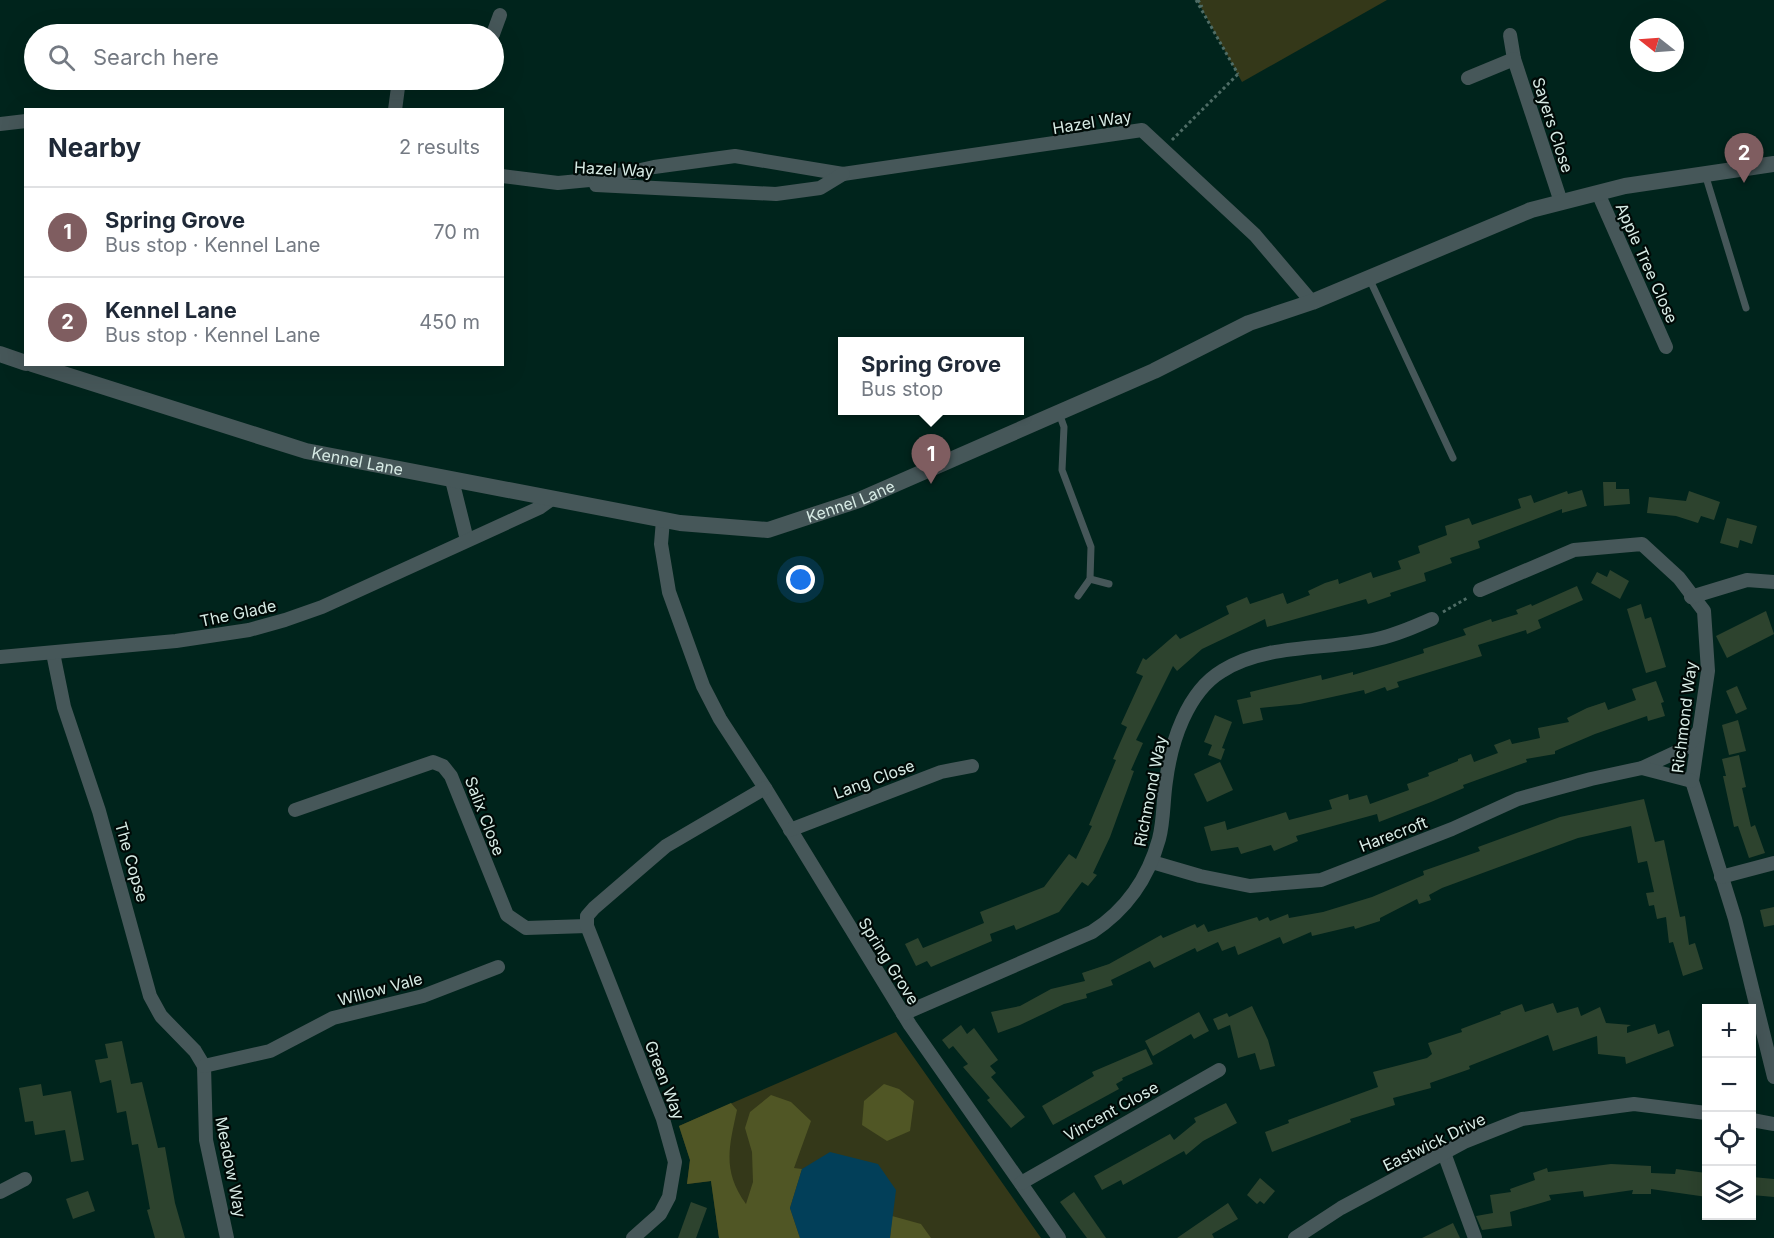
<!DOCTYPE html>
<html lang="en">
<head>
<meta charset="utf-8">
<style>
  body { margin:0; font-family:Inter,sans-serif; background:#f6f6f7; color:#1f2937 }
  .controls { position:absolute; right:18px; bottom:18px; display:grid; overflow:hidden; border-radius:0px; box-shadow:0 6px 24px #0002 }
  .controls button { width:54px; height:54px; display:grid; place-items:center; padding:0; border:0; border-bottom:2px solid #e0e1e3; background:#fff; color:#1f2937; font:30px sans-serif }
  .compass { position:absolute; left:1630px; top:18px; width:54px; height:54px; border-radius:50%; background:#fff; box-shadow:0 6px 24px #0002; rotate:287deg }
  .you { position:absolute; left:801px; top:580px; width:21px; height:21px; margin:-15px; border:4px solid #fff; border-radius:50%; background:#1a73e8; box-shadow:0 0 0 9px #1a73e833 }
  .badge { display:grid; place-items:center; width:39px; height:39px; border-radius:50%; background:#7f5d60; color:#fff; font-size:20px; font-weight:700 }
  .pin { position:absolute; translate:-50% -50px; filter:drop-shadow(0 2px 3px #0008) }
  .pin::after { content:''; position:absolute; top:32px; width:21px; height:18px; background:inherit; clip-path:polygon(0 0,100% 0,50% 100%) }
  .popup { position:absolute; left:838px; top:337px; width:186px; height:78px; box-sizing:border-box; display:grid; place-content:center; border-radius:0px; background:#fff; filter:drop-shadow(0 2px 4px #0005); font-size:20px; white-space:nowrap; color:#747a83 }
  .popup b { font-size:22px; color:#1f2937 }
  .popup::after { content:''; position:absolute; left:50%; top:100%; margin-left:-12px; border:12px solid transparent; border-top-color:#fff }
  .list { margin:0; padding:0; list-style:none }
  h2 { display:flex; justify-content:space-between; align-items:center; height:78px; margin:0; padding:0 24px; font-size:26px }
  h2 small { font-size:20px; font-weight:400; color:#747a83 }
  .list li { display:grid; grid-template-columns:39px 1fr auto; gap:18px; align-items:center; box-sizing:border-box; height:90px; padding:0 24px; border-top:2px solid #e0e1e3 }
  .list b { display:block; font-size:22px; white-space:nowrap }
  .list p { margin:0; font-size:20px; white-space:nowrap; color:#747a83 }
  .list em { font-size:20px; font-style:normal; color:#747a83 }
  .icon { flex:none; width:33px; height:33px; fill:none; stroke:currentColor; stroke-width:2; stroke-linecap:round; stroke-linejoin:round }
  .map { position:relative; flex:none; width:1774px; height:1238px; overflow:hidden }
  .search { position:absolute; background:#fff; box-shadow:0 6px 24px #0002; left:24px; top:24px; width:480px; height:66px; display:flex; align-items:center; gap:15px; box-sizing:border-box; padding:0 21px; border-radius:33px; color:#747a83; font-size:22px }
  .panel { position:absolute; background:#fff; box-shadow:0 6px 24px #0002; left:24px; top:108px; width:480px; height:258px; border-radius:0px }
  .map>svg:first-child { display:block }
  .green { fill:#343819 }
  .forest { fill:#505625 }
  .water { fill:#023f59 }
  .building { fill:#2d432e }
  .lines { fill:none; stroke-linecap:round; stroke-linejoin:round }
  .path { stroke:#4f6d66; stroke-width:3; stroke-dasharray:3 3; stroke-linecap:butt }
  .service { stroke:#465759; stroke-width:7 }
  .minor { stroke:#465759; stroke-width:14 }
  .tertiary { stroke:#465759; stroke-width:16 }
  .labels { text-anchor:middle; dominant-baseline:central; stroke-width:4.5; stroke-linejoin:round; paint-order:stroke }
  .street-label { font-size:16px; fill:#d7ebe5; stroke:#000a07 }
</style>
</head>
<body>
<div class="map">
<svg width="1774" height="1238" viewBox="0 0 1774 1238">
  <rect width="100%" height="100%" fill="#00241c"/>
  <g class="green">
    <path d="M1197,0H1387L1242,82Z"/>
    <path d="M896,1032L1041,1238H719L711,1181L687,1184L690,1160L679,1126Z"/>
  </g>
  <g class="forest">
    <path d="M884,1084L899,1089L914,1101L910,1131L887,1141L862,1125L864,1101Z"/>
    <path d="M771,1095L791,1102L811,1121L794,1168L802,1169L790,1208L800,1238H719L711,1181L687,1184L690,1160L679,1126L731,1103L737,1110C729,1147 722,1171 746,1204L753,1182L752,1152L745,1128L750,1112Z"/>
    <path d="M892,1216L921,1224L931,1238H890Z"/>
  </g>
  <path class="water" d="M830,1152L878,1164L896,1190L890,1238H800L790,1208L802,1169Z"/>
  <g class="building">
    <path d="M1603,482H1616V489H1629L1630,504L1604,506Z"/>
    <path d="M1582,490L1587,506L1562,513V509L1478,541L1480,548L1450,558L1452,563L1424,573L1426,581L1390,593L1391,596L1368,604L1366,599L1267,627L1265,619L1202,649L1177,671L1173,666L1136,740L1143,743L1131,770L1134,771L1110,837L1093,873L1097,875L1088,886L1082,882L1059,912L1016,930L1014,925L990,934L992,941L931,967L927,961L916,966L905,944L918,938L923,948L984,923L980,912L1044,887L1069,854L1076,859L1092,826L1089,825L1116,760L1113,759L1127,727L1121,724L1143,676L1136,673L1143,658L1146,660L1176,634L1180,639L1229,614L1226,606L1247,597L1250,604L1283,593L1287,604L1310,595L1308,591L1325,583L1338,579L1339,584L1371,572L1373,578L1401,569L1398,561L1420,553L1418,546L1447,535L1445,526L1469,518L1472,525L1521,508L1518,499L1531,495L1534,503L1567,491L1568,494Z"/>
    <path d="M1689,491L1720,502L1714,520L1701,516L1698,523L1676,516L1647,513L1649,497L1686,501Z"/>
    <path d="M1727,518L1757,526L1752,544L1740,540L1738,548L1720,543Z"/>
    <path d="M1610,570L1629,581L1620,599L1591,583L1597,572L1607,577Z"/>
    <path d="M1577,586L1583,600L1538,620L1541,628L1527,634L1526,630L1478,645L1482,656L1397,682L1399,687L1387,691L1385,687L1365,694L1364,690L1300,704L1260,708L1263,720L1243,724L1237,700L1251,697L1250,692L1321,675L1322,680L1353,672V675L1390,664L1424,653L1423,649L1466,635L1463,629L1491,619L1492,622L1518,614L1516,610L1531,604L1532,606Z"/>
    <path d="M1641,604L1645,619L1651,617L1666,667L1646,673L1627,609Z"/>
    <path d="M1766,611L1774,634L1727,658L1716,636Z"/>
    <path d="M1656,681L1664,702L1661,703L1665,716L1648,721L1647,716L1595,734L1555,751V754L1526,759L1527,762L1463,785L1464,788L1431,802L1379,822L1377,814L1296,836L1298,841L1274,851L1271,845L1241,854L1238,847L1211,851L1204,827L1225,821L1227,830L1286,812L1289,820L1332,809L1329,800L1348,794L1349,800L1367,795L1370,804L1409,790L1407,784L1429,776L1428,773L1458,761V759L1471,754L1474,762L1498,753L1494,745L1510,739L1512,744L1540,738L1538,728L1569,722L1567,718L1587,708L1605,702L1608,710L1636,700L1632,689Z"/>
    <path d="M1737,686L1747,709L1736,714L1726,691Z"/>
    <path d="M1215,715L1232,722L1222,748L1225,749L1221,760L1208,755L1212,745L1204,742Z"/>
    <path d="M1738,720L1746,751L1729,755L1722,725Z"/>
    <path d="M1739,755L1746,787L1742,788L1751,827L1755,825L1765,853L1749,858L1738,826L1734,827L1723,776H1726L1722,759Z"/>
    <path d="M1220,762L1233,790L1207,802L1194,774Z"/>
    <path d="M1644,799L1655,842L1664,840L1680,917L1685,916L1689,945L1695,943L1703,969L1683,976L1673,942L1669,943L1666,917L1657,919L1654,905L1649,906L1646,893L1654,892L1647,861L1638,863L1631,826L1578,838L1442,888L1429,895L1431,900L1419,904L1417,899L1380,918V921L1355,929L1354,926L1312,936L1311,932L1283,944L1280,937L1238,955L1235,946L1222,951L1218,942L1197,952L1195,948L1154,968L1150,961L1111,980L1113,985L1086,994L1087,998L1064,1004L1020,1025L998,1033L991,1012L1020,1006L1051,989L1085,981L1082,973L1109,964L1161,935L1163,938L1195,924L1197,928L1204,924L1208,932L1257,917L1259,921L1268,917L1270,921L1288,914L1289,918L1323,912L1372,897L1424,875L1423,871L1480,851L1478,847L1560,817Z"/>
    <path d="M1774,907V925L1764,927L1760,910Z"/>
    <path d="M1553,1003L1557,1013L1578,1007L1581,1016L1600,1007L1606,1023L1631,1025L1627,1027V1033L1655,1024L1658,1034L1669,1030L1674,1046L1626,1064L1625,1057L1598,1054L1597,1036L1553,1051L1548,1035L1469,1066L1470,1069L1430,1083L1431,1088L1393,1098L1395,1105L1350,1119L1351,1122L1272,1152L1265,1132L1289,1123L1288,1120L1378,1087L1373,1072L1427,1058L1432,1054L1428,1043L1462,1032L1461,1029L1501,1014L1500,1012L1522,1004L1525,1012Z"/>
    <path d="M1252,1006L1268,1040L1275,1066L1260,1070L1255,1053L1238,1058L1230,1025L1218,1030L1213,1019L1227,1013L1229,1017Z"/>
    <path d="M1199,1012L1209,1031L1194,1039L1191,1034L1153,1056L1145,1041Z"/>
    <path d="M961,1025L967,1034L974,1028L998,1060L990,1066L996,1073L991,1077L1025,1117L1011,1128L987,1100L990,1098L963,1067L968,1064L953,1046L949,1049L942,1040Z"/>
    <path d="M122,1041L131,1084L142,1082L158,1148L165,1147L175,1203L185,1238H155L147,1210L150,1209L138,1144L132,1145L126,1111L117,1113L111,1080L100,1083L95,1060L108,1058L105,1044Z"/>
    <path d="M1146,1049L1153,1064L1122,1078L1123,1080L1116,1084L1119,1089L1053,1125L1042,1106L1094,1076L1092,1072Z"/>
    <path d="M41,1084L43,1096L71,1091L84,1160L71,1162L65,1130L35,1135L33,1121L25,1122L19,1088Z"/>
    <path d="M1226,1103L1237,1123L1203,1141L1186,1155L1184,1151L1123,1185L1121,1180L1102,1190L1094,1176L1170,1134L1174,1140L1196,1122L1194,1118Z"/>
    <path d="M1611,1164L1651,1166V1173L1675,1174L1676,1169L1706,1173L1707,1197L1651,1189V1194H1632L1633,1190L1584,1197L1583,1191L1549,1195L1551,1200L1510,1212L1512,1226L1482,1230L1476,1216L1493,1213L1490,1195L1511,1192L1510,1189L1535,1180L1533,1173L1547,1168L1548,1172Z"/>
    <path d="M1752,1177L1774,1179V1197L1752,1195Z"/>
    <path d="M1260,1178L1275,1191L1264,1204L1260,1201L1257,1204L1247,1195Z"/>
    <path d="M88,1191L95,1211L73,1219L66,1199Z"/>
    <path d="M1074,1192L1106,1238H1087L1060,1202Z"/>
    <path d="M691,1202L707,1208L696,1238H678Z"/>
    <path d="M1228,1203L1238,1219L1212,1234L1214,1238H1177Z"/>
    <path d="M1453,1223L1460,1238H1422Z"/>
  </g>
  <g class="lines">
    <g class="path">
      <path d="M1196,0L1238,74"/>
      <path d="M1198,0L1202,7"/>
      <path d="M1172,140L1238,74"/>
      <path d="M1443,612L1469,597"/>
    </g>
    <g class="service">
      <path d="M1705,174L1746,308"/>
      <path d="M1369,278L1453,458"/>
      <path d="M1059,413L1064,427L1062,470L1091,547L1090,579L1078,596"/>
      <path d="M1090,579L1109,584"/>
    </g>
    <g class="minor">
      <path d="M493,34L500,15"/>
      <path d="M1510,35L1514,59"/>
      <path d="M1468,78L1514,59L1561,202"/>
      <path d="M395,110L399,80"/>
      <path d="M0,124L26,121"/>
      <path d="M502,176L558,183L600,179L654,167L735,156L843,174L1142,130L1255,235L1312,302"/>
      <path d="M596,185L776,194L820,188L843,174"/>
      <path d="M1598,193L1666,347"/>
      <path d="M452,480L467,540"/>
      <path d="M663,520L661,544L669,592L703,686L720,719L765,788L910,1025L1059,1238"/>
      <path d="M1480,590L1574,550L1642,544L1679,578L1704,611L1708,671L1692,781L1735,919L1774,1077"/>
      <path d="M1691,597L1747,580L1774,582"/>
      <path d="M53,653L64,707L99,811L150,996L161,1016L195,1051L204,1066L206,1140L227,1238"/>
      <path d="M0,657L176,641L249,630L285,620L322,607L539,508L553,498"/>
      <path d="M1642,768L1687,747L1699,731"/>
      <path d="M295,810L433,762L443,766L451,776L507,915L526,928L587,926"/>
      <path d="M790,830L941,772L972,766"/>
      <path d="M1152,862L1200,876L1250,886L1321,880L1452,829L1518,799L1591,779L1642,768L1692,781"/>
      <path d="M1721,877L1774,863"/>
      <path d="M903,1014L1092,932C1126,910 1148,879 1159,839C1164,820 1163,800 1166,781C1171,742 1187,692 1222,671C1266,643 1328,650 1377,639C1396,635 1414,627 1432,619"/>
      <path d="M204,1066L270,1051L333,1018L423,996L498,967"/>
      <path d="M1752,1120L1774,1124"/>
      <path d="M1444,1153L1475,1238"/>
      <path d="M1021,1183L1219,1070"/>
      <path d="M0,1192L25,1179"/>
      <path d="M633,1238L660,1214L669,1197L675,1162L663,1119L587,926V916L594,908L666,846L765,788"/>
      <path d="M1295,1238L1341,1208L1464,1142L1522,1119L1634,1104L1706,1113"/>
    </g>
    <g class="tertiary">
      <path d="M0,354L26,363"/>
      <path id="s1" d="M32,364L306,451L680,523L768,530L859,500L1154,371L1249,323L1312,302L1531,210L1625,186L1774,164"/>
    </g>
  </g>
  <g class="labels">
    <g class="street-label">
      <text transform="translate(1092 122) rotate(-9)">Hazel Way</text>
      <text transform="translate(1553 125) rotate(72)">Sayers Close</text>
      <text transform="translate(614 169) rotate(3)">Hazel Way</text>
      <text transform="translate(1647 263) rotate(66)">Apple Tree Close</text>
      <text stroke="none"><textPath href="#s1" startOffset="340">Kennel Lane</textPath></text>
      <text stroke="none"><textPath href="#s1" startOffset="844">Kennel Lane</textPath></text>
      <text transform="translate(238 613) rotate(-12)">The Glade</text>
      <text transform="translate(1684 717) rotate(-83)">Richmond Way</text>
      <text transform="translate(874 779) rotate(-20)">Lang Close</text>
      <text transform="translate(1150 791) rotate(-79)">Richmond Way</text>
      <text transform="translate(485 816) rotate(69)">Salix Close</text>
      <text transform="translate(1393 834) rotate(-21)">Harecroft</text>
      <text transform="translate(132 862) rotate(74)">The Copse</text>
      <text transform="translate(889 961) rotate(58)">Spring Grove</text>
      <text transform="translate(380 989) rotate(-15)">Willow Vale</text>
      <text transform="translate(665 1080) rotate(69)">Green Way</text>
      <text transform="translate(1111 1111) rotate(-29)">Vincent Close</text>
      <text transform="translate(1434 1142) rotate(-26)">Eastwick Drive</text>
      <text transform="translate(231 1167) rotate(79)">Meadow Way</text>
    </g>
  </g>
</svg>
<div class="controls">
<button>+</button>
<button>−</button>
<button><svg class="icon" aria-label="locate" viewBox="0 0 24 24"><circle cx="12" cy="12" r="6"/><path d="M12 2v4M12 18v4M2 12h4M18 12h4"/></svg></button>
<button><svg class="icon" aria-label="layers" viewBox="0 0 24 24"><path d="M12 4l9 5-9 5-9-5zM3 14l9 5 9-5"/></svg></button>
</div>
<svg class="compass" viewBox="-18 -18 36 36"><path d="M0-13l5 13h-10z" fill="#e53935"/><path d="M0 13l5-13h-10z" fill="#747a83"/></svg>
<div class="you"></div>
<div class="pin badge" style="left:931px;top:484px">1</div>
<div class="popup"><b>Spring Grove</b>Bus stop</div>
<div class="pin badge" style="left:1744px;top:183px">2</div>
<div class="search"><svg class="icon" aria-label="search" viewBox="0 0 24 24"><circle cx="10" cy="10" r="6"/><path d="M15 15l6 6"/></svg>Search here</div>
<section class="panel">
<h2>Nearby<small>2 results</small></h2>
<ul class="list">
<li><span class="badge">1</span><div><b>Spring Grove</b><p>Bus stop · Kennel Lane</p></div><em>70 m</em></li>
<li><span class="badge">2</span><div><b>Kennel Lane</b><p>Bus stop · Kennel Lane</p></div><em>450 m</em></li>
</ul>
</section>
</div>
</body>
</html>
